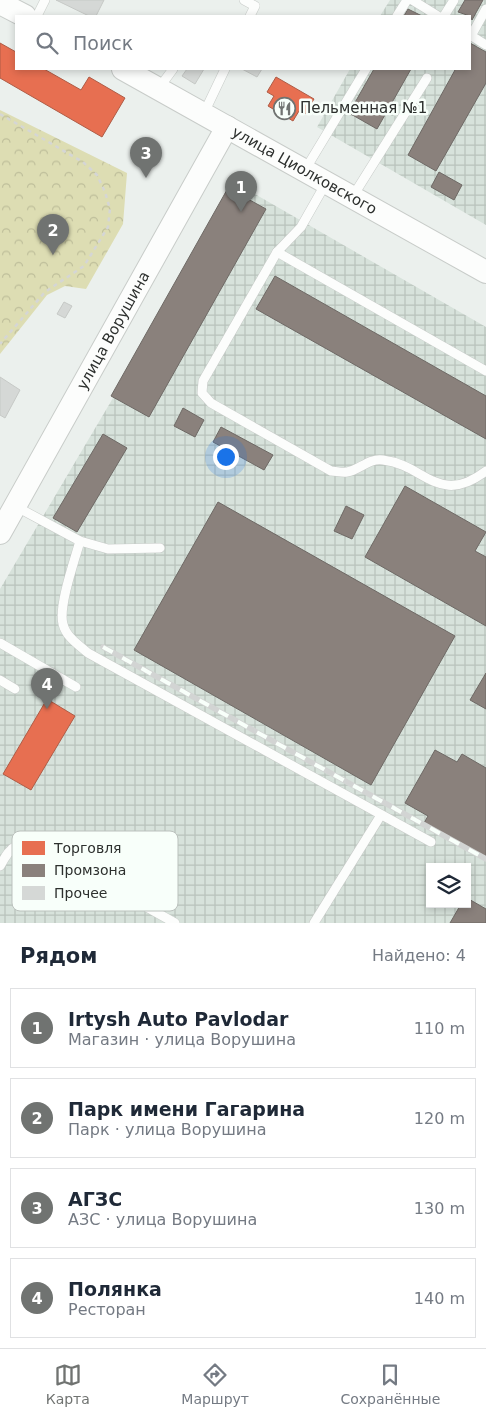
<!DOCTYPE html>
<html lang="ru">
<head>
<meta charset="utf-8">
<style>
  body { margin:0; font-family:"DejaVu Sans",sans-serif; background:#f2f2f3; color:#1f2937 }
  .controls { position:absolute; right:15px; bottom:15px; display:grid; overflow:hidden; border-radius:0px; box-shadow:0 2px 8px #0003 }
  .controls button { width:45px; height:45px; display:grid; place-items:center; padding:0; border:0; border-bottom:1px solid #e0e1e3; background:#fff; color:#1f2937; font:25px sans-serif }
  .you { position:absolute; left:225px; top:456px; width:18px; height:18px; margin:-12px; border:4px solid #fff; border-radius:50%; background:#1a73e8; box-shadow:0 0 0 8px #1a73e833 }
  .badge { display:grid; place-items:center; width:32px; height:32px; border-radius:50%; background:#707371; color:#fff; font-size:16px; font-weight:700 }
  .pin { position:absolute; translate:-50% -41px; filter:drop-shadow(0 1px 2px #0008) }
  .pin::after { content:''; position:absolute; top:26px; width:18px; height:15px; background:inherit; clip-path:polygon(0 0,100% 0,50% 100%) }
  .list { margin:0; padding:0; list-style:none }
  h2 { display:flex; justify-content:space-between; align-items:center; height:65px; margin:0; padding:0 20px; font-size:21px }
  h2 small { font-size:16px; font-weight:400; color:#747a83 }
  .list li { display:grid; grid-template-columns:32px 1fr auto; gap:15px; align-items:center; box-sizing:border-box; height:80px; margin:0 10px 10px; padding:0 10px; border:1px solid #e0e1e3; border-radius:0px }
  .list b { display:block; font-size:19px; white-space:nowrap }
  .list p { margin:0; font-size:16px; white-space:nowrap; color:#747a83 }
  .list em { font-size:16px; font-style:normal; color:#747a83 }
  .icon { flex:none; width:28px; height:28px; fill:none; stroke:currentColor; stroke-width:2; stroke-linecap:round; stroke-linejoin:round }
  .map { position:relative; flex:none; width:486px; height:923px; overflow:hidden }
  .search { position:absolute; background:#fff; box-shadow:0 2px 8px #0003; left:15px; right:15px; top:15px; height:55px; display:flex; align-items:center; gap:12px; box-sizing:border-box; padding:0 18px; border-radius:0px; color:#747a83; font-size:19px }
  .sheet { height:425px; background:#fff }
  nav { display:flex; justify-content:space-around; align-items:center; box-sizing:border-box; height:70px; border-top:1px solid #e0e1e3; background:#fff; font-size:14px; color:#747a83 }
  nav a { display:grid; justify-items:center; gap:2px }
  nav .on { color:#707371 }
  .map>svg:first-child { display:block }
  .industrial { fill:url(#industrial-grid); fill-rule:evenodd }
  .forest { fill:url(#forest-crowns) }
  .shops { fill:#e76f51; stroke:#af5c46 }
  .industry { fill:#8a817c; stroke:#6e6965 }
  .building { fill:#d5d8d6; stroke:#c6c9c6 }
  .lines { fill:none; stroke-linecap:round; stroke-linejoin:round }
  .service-casing { stroke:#c8ccc9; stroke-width:10 }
  .tertiary-casing { stroke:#c8ccc9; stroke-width:24 }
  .path { stroke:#d5d6d5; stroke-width:2.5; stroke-dasharray:4 4; stroke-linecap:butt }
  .service { stroke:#fcfdfc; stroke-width:9 }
  .tertiary { stroke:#fcfdfc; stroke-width:22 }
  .rail-casing { stroke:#d2d4d3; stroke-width:5.5 }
  .rail { stroke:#f8fffa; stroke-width:4; stroke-dasharray:11; stroke-linecap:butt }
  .labels { text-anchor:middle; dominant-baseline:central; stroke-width:5; stroke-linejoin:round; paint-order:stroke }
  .poi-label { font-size:15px; fill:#2d302e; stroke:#f8fffa; text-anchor:start }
  .street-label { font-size:15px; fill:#2d302e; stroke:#f8fffa }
  .key { fill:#f8fffa; stroke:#bbc1bd; stroke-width:1 }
  .key-label { font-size:14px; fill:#2d302e }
</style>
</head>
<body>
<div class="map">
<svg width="486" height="923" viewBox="0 0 486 923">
  <defs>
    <pattern id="industrial-grid" width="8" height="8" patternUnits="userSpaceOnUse" patternTransform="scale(1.25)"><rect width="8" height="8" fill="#d7e2db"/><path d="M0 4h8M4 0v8" fill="none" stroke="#b9c2bc"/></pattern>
    <pattern id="forest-crowns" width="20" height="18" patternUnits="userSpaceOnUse" patternTransform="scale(1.25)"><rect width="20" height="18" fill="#ddddb3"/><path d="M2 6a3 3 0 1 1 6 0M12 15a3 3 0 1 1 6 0" fill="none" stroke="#bebe9a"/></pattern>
  </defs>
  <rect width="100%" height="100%" fill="#ebf0ed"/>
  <g class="industrial">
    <path d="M390,0H486V225L317,127L350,69H470V16H380Z"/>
    <path d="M239,185L486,327V923H0V589ZM430,867H467V904H430Z"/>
  </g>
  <path class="forest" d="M0,110L127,173L123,224L86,289L65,286L47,295L0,354Z"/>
  <g class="shops">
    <path d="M0,43L16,52V69H44L81,90L89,77L125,98L102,137L0,78Z"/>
    <path d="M276,77L314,99L305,114L299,111L293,121L268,106L274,96L267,92Z"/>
    <path d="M47,699L75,716L31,790L3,774Z"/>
  </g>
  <g class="industry">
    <path d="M465,0H483L472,20L470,16L458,12Z"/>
    <path d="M408,9L422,16H404Z"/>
    <path d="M470,43L486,52V83L436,171L408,155L455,70L452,69H470Z"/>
    <path d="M374,69H411L377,129L349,113Z"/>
    <path d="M439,172L462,185L454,200L431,187Z"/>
    <path d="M228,188L266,209L149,417L111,396Z"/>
    <path d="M275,276L486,396V439L256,309Z"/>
    <path d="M183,408L204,420L195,437L174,426Z"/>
    <path d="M221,427L273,455L264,470L213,442Z"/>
    <path d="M103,434L127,448L77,532L53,518Z"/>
    <path d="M405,486L486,532L475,551L486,557V626L365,557Z"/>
    <path d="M218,502L455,636L371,785L134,650Z"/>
    <path d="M346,506L364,515L352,539L334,531Z"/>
    <path d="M486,673V709L470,700Z"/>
    <path d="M435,750L457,762L462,754L486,768V859L424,823L428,816L405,803Z"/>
    <path d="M467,898L486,909V923H450L461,904H467Z"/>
  </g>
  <g class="building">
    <path d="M56,0H104L96,16H89Z"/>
    <path d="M187,69H204L195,84L182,76Z"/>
    <path d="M242,69H262L257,77Z"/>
    <path d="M64,302L72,306L65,318L57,314Z"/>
    <path d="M0,377L20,390L5,418L0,415Z"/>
  </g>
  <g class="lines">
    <defs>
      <g id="service">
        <path d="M244,0L255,6L250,16"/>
        <path d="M412,0L438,16"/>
        <path d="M37,16L45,0"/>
        <path d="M397,16L407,0"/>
        <path d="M444,16L454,0"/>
        <path d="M470,35L486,45"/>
        <path d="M471,36L486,9"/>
        <path d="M159,88L173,69"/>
        <path d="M204,113L225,69"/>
        <path d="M305,170L366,69"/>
        <path d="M326,183L301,227L277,252L203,381L202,393L211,403L331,471C336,471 342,473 347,472C360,470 368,458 383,460C425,465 439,507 486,471"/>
        <path d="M353,196L427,78"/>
        <path d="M277,252L486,371"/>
        <path d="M15,506L80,541L108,549L160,548"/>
        <path d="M80,541C75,559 58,607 63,624C66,637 79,645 88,653L431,842"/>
        <path d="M0,643L76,687"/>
        <path d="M0,680L15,689"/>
        <path d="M0,866C12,844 16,842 40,847L175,923"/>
        <path d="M314,923L381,815"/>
      </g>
      <g id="tertiary">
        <path d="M0,3L25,16"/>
        <path id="s1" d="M123,69L486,272"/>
        <path id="s2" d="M0,533L227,127"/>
      </g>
    </defs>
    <use href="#service" class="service-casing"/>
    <use href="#tertiary" class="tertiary-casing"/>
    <path class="path" d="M0,114L83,162L97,175L105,192L110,209L108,227L84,266L45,292L0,344"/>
    <use href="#service" class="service"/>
    <use href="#tertiary" class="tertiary"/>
    <defs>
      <path id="rail" d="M103,647L486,859"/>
    </defs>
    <use href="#rail" class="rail-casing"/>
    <use href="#rail" class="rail"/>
  </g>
  <defs>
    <symbol id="restaurant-ring" viewBox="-11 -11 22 22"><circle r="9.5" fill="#f8fffa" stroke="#707371" stroke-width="1.5"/><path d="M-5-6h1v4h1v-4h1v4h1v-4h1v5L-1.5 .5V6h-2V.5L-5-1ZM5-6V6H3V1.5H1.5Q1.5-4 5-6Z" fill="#707371"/></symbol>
  </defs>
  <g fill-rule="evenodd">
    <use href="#restaurant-ring" x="272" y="96" width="25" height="25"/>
  </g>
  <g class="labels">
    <g class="poi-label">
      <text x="300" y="108">Пельменная №1</text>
    </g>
    <g class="street-label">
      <text stroke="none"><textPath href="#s1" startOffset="208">улица Циолковского</textPath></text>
      <text stroke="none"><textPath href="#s2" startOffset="232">улица Ворушина</textPath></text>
    </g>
  </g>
  <rect x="12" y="831" width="166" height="80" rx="8" class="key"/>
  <rect x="22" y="841" width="23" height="14" fill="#e76f51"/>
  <rect x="22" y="864" width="23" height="13" fill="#8a817c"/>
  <rect x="22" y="886" width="23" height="14" fill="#d5d8d6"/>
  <g class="key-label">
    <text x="54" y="853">Торговля</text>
    <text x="54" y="875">Промзона</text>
    <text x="54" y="898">Прочее</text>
  </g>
</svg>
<div class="controls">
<button><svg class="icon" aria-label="layers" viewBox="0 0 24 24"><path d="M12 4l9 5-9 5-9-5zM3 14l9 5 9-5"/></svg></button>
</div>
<div class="you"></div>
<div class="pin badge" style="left:241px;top:212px">1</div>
<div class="pin badge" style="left:53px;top:255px">2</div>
<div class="pin badge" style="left:146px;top:178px">3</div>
<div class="pin badge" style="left:47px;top:709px">4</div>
<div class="search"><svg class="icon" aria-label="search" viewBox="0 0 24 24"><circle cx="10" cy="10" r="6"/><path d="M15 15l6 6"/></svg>Поиск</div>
</div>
<section class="sheet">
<h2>Рядом<small>Найдено: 4</small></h2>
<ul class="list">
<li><span class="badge">1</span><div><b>Irtysh Auto Pavlodar</b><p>Магазин · улица Ворушина</p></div><em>110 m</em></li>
<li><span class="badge">2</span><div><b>Парк имени Гагарина</b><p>Парк · улица Ворушина</p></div><em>120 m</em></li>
<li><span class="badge">3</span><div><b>АГЗС</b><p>АЗС · улица Ворушина</p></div><em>130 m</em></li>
<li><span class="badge">4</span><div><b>Полянка</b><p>Ресторан</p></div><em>140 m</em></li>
</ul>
</section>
<nav>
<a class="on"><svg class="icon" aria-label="map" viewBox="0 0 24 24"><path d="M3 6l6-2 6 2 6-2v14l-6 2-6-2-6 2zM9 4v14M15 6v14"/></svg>Карта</a>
<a><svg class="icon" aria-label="directions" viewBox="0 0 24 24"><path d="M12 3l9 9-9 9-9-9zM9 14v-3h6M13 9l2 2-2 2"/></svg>Маршрут</a>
<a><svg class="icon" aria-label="saved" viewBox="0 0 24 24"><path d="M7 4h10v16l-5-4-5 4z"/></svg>Сохранённые</a>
</nav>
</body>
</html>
